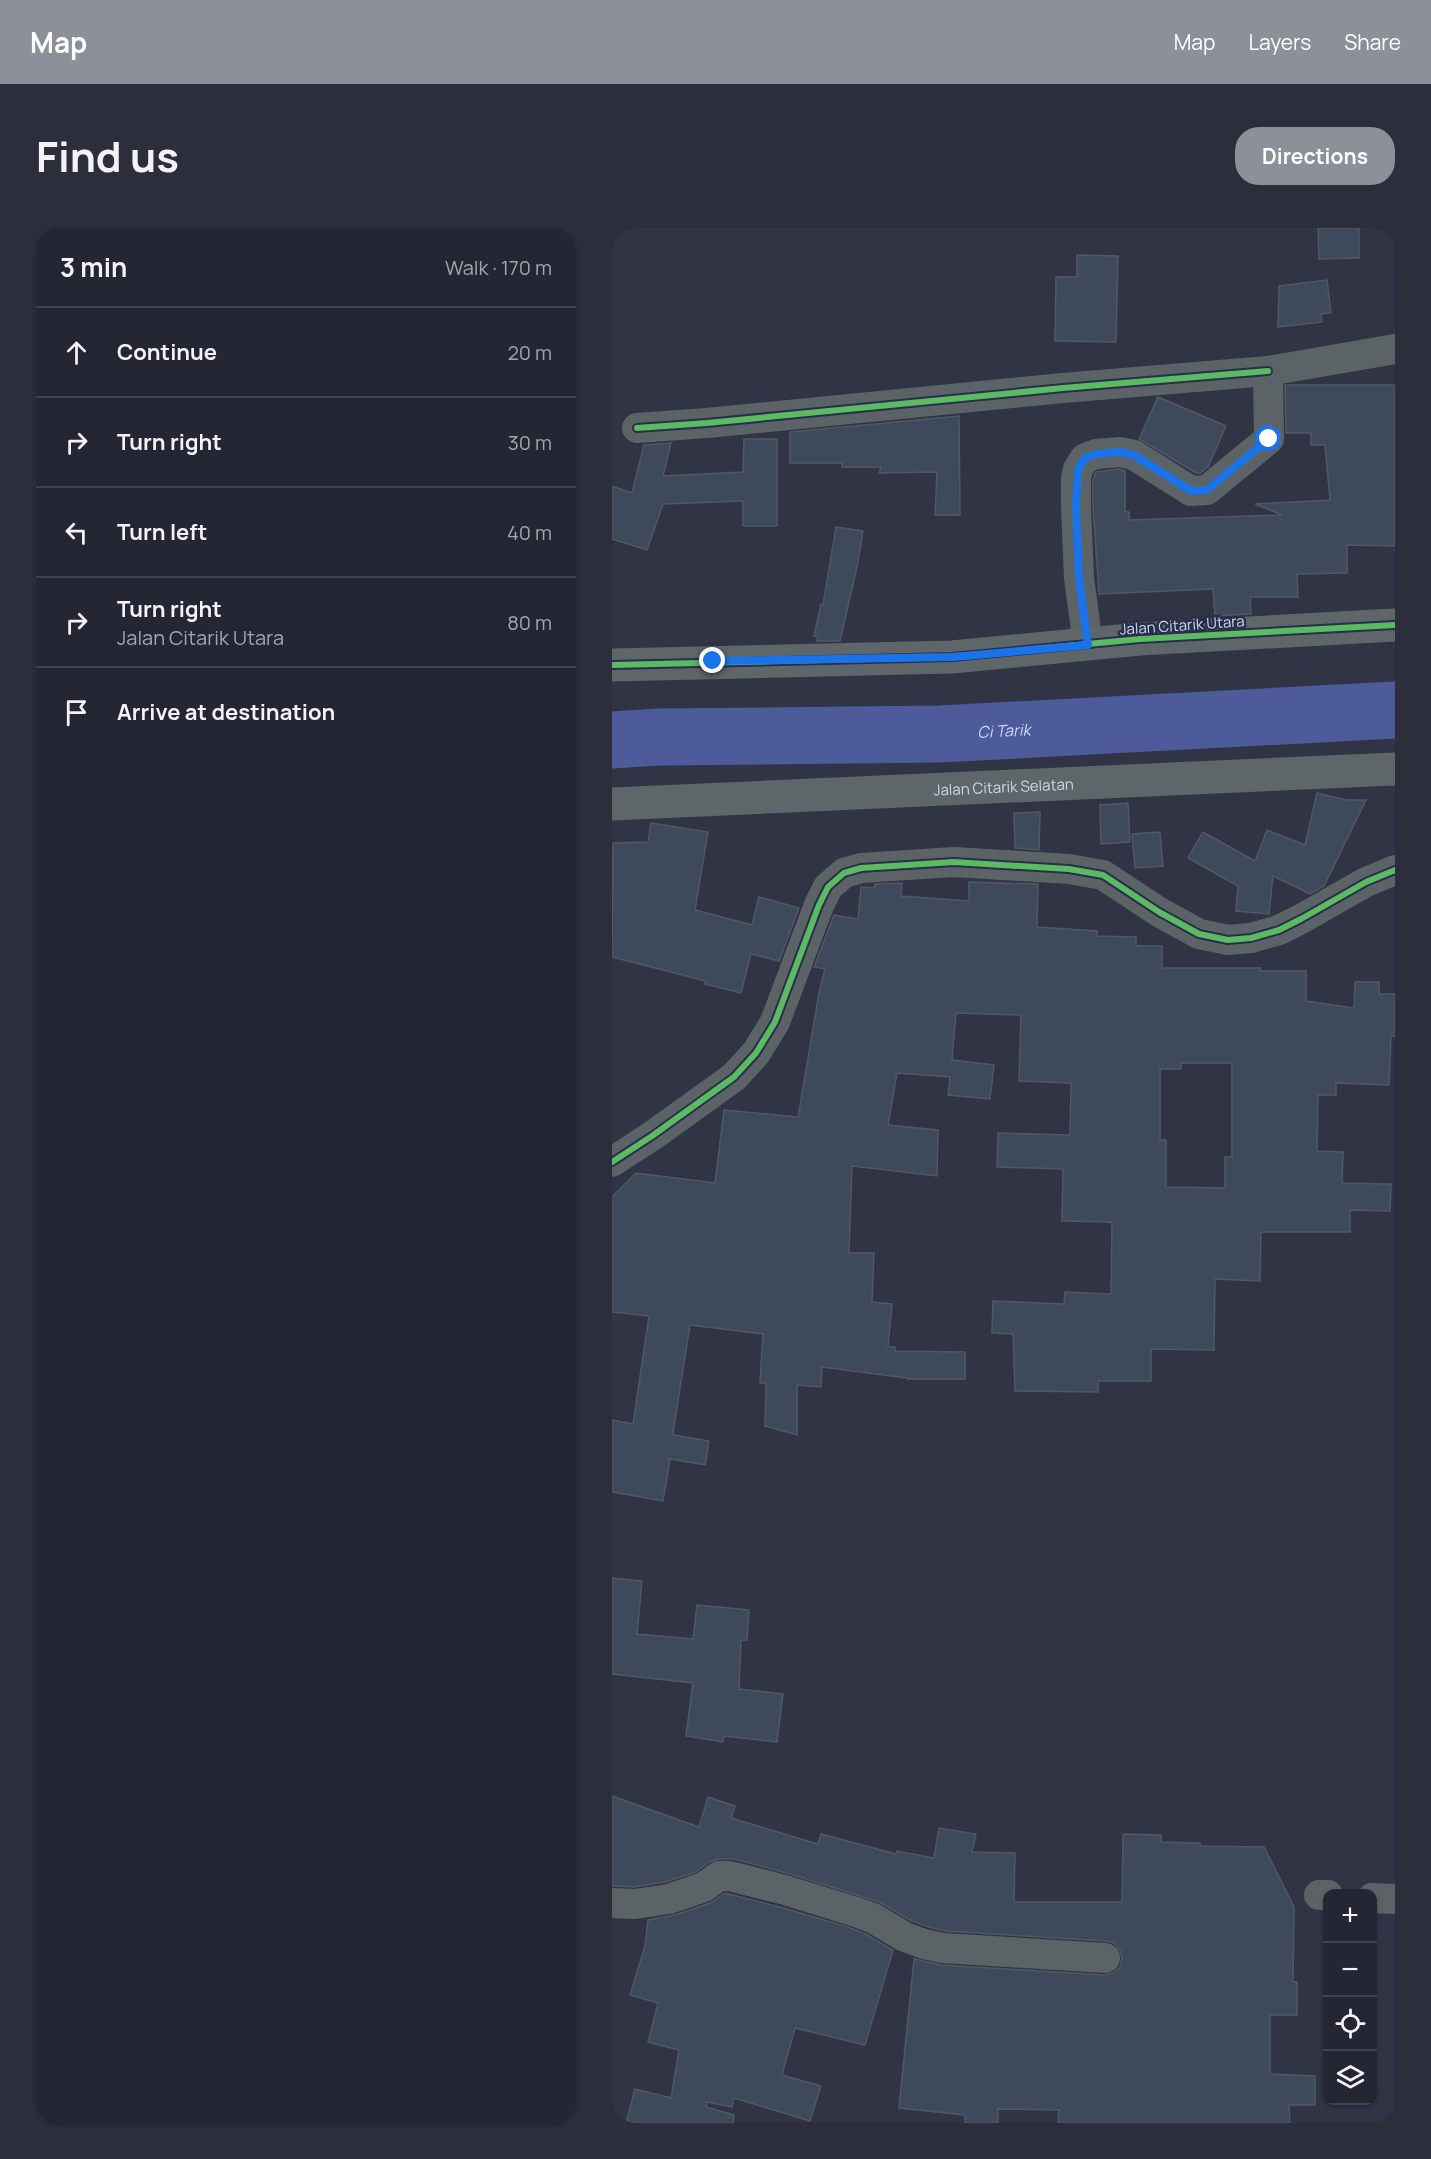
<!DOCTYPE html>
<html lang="en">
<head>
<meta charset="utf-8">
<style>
  body { margin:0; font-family:Manrope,sans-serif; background:#2c2f3b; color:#f1f3f6 }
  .controls { position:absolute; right:18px; bottom:18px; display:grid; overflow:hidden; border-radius:12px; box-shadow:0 2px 4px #0004 }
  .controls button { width:54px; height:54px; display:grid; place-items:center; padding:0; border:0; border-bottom:2px solid #41444e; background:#242733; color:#f1f3f6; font:30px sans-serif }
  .stop { position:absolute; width:18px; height:18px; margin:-14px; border:4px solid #1a73e8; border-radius:50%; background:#fff }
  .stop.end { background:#1a73e8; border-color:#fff; box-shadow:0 2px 6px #0008 }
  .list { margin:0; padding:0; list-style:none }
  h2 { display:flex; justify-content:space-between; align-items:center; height:78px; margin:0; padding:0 24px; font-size:26px }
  h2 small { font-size:20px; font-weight:400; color:#a3a5ac }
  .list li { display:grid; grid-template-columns:39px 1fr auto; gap:18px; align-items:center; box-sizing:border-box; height:90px; padding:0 24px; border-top:2px solid #41444e }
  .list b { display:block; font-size:22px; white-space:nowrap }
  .list p { margin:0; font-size:20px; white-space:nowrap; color:#a3a5ac }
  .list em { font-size:20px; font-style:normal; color:#a3a5ac }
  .icon { flex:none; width:33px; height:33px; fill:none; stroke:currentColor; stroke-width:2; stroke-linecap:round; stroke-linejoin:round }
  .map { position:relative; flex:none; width:783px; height:1895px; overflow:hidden; border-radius:24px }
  header { display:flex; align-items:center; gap:36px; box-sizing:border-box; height:84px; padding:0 30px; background:#8c9099; color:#fff }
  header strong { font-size:28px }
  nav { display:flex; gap:33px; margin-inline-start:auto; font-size:21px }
  .intro { display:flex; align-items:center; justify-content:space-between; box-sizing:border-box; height:144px; padding:0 36px }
  h1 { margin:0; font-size:42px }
  .button { padding:15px 27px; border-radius:24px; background:#8c9099; color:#fff; font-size:21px; font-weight:700 }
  main { display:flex; gap:36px; padding:0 36px }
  aside { flex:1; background:#242733; border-radius:24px; box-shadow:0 2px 4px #0004 }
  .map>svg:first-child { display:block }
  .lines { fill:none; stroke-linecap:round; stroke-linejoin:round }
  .river { stroke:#4d5b9b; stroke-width:57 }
  .building { fill:#3e4a5c; stroke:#515864; stroke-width:1.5; fill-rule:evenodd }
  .street { stroke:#5c6367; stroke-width:30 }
  .secondary { stroke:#5e666a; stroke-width:33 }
  .cycleway-casing { stroke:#282f4c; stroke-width:10 }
  .cycleway { stroke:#5cba63; stroke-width:6 }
  .route { stroke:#1a73e8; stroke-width:8 }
  .labels { text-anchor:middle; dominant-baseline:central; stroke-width:5; stroke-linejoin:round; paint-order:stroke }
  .street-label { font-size:15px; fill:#d1d6e9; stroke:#282f4c }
  .water-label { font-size:16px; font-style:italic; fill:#ccd7fe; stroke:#282f4c }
</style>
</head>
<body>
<header>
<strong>Map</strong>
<nav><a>Map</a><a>Layers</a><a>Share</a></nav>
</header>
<div class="intro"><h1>Find us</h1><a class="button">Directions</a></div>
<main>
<aside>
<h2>3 min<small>Walk · 170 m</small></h2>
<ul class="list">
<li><svg class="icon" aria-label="ahead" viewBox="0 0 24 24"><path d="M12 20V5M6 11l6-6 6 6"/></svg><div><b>Continue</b></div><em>20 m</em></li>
<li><svg class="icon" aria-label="right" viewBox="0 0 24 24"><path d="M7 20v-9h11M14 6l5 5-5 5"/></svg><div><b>Turn right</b></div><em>30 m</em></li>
<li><svg class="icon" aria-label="left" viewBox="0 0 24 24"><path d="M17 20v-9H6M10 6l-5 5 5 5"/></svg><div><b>Turn left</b></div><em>40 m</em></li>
<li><svg class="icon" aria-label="right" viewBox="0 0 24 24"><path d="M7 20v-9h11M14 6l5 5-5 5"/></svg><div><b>Turn right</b><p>Jalan Citarik Utara</p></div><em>80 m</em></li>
<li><svg class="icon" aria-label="arrive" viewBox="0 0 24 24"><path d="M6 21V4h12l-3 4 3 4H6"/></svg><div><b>Arrive at destination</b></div></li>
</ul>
</aside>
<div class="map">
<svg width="783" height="1895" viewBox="0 0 783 1895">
  <rect width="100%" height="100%" fill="#303444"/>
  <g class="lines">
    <path class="river" id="s1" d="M0,512L47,509L328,506L783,482"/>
  </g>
  <g class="building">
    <path d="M706,0H747V30L707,31Z"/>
    <path d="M465,27L506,28L504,114L443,113L444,49H465Z"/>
    <path d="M715,52L719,85L709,86L710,94L666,99L667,58Z"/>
    <path d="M673,157H783V318L735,317V345L685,346L686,369H638L639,386L603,388L601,361L487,366L481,279V252L484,244L507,241L513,243V284H517V292L670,287L643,276L718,272L713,217H699V205H674Z"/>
    <path d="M546,169L614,198L596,239L588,245H584L527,211Z"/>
    <path d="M347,188L348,287H323L325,244L267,245L269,239H230V235H178V204Z"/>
    <path d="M132,211H165V298H131V273L51,276L35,322L0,311V258L20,265L32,217L59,215L51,248L131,244Z"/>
    <path d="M224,299L251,303L245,339L228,413H205L206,409L202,408L209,376L211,377Z"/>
    <path d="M705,565L734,572H754L712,658L698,666L661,648L657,686L624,683L626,658L576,630L591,604L643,633L655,602L693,617Z"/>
    <path d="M516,575L518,614L489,616L488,577Z"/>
    <path d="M428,584L427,622L403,620L402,585Z"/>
    <path d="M39,595L96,604L83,682L140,697L147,669L187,680L167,733L139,726L129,765L93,756L94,753L0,729L1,615L36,614Z"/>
    <path d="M548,604L551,638L523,640L520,606Z"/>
    <path d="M357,654L426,656L425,699L485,703V708L524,709V718H550V740H649L648,743H694V773L742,780L743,754H767V766H783V808H779L777,857L724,855V867H706L705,923L731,924L730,955L779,956L778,983L738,982V1004H649L648,1053L603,1051L602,1122L539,1121V1153H486V1164L403,1163L401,1106L380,1105L381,1073L452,1076L453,1064L499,1066L500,994L450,993L451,941L385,939L386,905L458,907L459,855L407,853L409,787L344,785L340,832L382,837L378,871L336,867L338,849L285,845L276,897L326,902L325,948L240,938L237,1025H262L260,1074L280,1076L276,1119H283V1123L353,1124V1151H295V1150L210,1139L209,1159L185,1157V1207L153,1198L154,1155H148L151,1106L78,1097L61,1205L62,1207L97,1213L93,1237L58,1231L51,1273L0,1264V1192L21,1196L37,1088L0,1084V969L24,945L103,955L112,882L186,889L207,765L213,741L202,739L222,687L246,691L249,659L262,660L263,656L290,655L289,668L357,673ZM569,835H620V929H613V960L554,959V912H548V841H569Z"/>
    <path d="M0,1350L30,1353L25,1406L81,1411L85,1377L137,1382L135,1412H129L127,1461L171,1466L165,1514L112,1508L111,1514L74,1508L81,1455L0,1446Z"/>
    <path d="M0,1568L87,1599L96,1569L123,1578L119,1590L206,1616L209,1606L284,1626L285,1623L322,1630L327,1600L364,1606L360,1624L403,1625L402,1674H510L511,1606L549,1607V1614L588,1615V1618L652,1619L682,1679L681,1754H685V1787H658V1846L703,1848V1877H677L678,1895H446L447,1882L386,1881V1895H353V1887L287,1880L302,1731L330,1737L492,1747L501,1745L508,1739L510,1730L508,1722L502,1715L494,1713L333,1703L317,1699L300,1693L267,1674L178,1646L122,1631H107L97,1634L84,1644L53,1654L22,1659L0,1658Z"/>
    <path d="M113,1665L168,1679L236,1699L254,1706L281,1722L253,1817L183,1800L170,1847L209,1858L198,1893L122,1870L120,1879L95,1874L94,1879L122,1887L121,1895H14L23,1861L59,1870L67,1822L36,1814L46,1775L18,1767L33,1718L36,1692L63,1687L98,1675Z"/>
  </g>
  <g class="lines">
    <g class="street">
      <path d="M25,200L95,195L451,160L656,143"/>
      <path d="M476,417L467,350L464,279V250L466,241L473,230L484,226L508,224L522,227L579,263L595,262L657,211L656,143L783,121"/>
      <path d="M0,934L40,908L122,849L144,825L163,794L207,677L216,659L232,645L249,640L342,634L457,641L491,647L547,684L587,706L616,712L639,710L667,702L689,691L754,654L783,642"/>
      <path d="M707,1667H716"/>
      <path d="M760,1670L783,1671"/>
      <path d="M0,1675L23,1676L57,1671L92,1659L107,1648H118L173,1662L241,1683L261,1690L293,1709L312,1716L331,1720L493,1730"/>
    </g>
    <g class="secondary">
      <path d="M0,437L340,429L528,411L783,397"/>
      <path id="s2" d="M0,576L783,541"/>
    </g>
    <defs>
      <g id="cycleway">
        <path d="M25,200L95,195L451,160L656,143"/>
        <path d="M0,437L340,429L528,411L783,397"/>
        <path d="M0,934L40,908L122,849L144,825L163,794L207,677L216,659L232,645L249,640L342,634L457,641L491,647L547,684L587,706L616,712L639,710L667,702L689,691L754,654L783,642"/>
      </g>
    </defs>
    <use href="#cycleway" class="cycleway-casing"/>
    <use href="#cycleway" class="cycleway"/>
  </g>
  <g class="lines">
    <path class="route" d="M101,433L340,429L476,417L467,350L464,279L466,242L473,230L484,226L508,224L522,227L579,263L595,262L657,211"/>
  </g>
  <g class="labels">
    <g class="street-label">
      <text transform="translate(570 397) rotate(-4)">Jalan Citarik Utara</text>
      <text stroke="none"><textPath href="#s2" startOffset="392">Jalan Citarik Selatan</textPath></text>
    </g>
    <g class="water-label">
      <text stroke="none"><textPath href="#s1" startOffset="392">Ci Tarik</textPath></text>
    </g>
  </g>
</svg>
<div class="controls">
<button>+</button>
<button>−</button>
<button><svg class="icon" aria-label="locate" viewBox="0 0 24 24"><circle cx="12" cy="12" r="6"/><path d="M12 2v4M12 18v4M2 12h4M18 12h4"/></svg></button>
<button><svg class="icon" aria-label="layers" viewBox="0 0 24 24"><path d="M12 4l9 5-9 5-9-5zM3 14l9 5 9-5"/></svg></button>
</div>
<div class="stop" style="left:657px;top:211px"></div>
<div class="stop end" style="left:101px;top:433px"></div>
</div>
</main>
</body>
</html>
